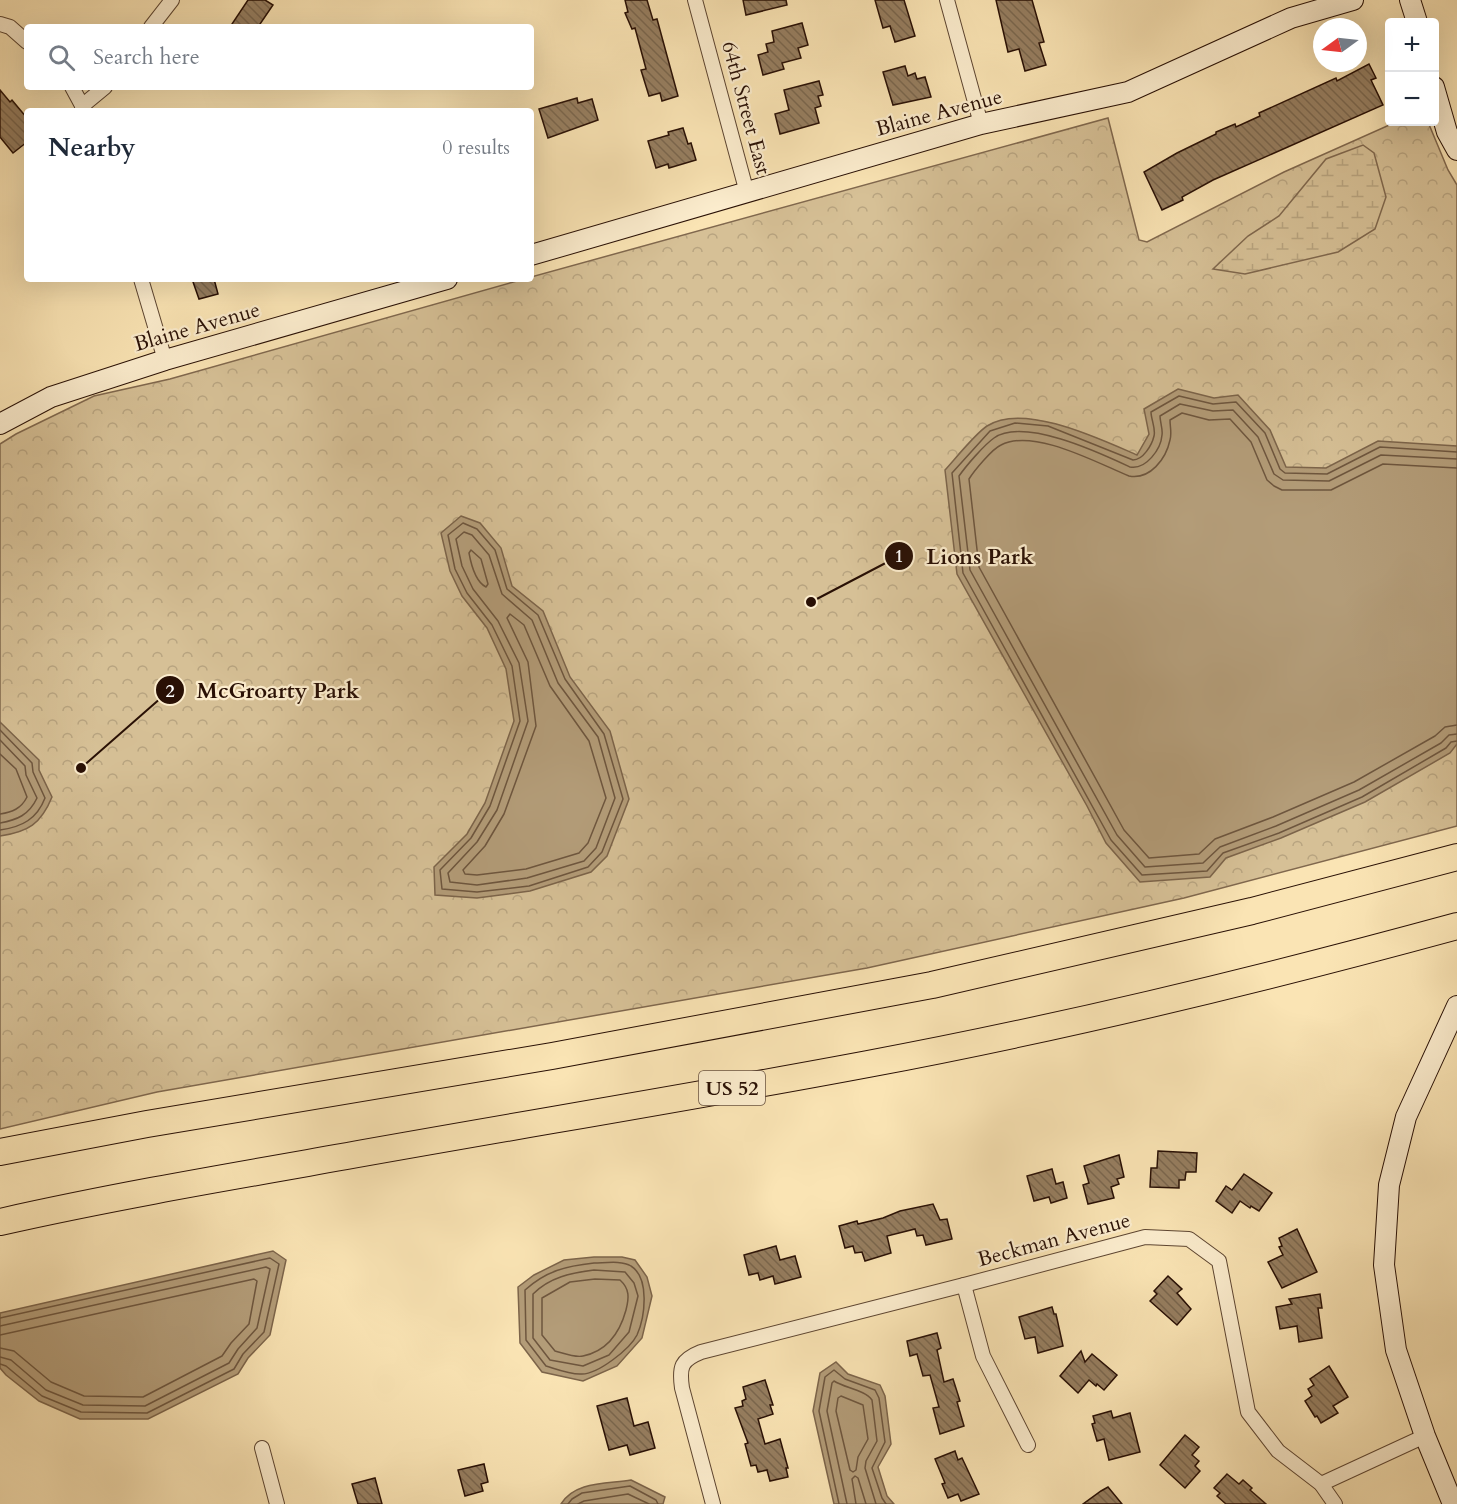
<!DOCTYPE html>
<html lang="en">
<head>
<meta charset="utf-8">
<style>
  body { margin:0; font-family:Cardo,serif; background:#f6f6f7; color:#1f2937 }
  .controls { position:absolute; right:18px; top:18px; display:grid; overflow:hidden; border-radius:6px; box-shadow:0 6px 24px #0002 }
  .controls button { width:54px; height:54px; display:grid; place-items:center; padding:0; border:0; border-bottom:2px solid #e0e1e3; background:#fff; color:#1f2937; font:30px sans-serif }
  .compass { position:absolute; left:1313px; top:18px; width:54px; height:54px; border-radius:50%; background:#fff; box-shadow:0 6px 24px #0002; rotate:255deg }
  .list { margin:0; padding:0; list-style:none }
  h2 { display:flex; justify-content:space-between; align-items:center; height:78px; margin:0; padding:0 24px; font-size:26px }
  h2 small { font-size:20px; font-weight:400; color:#747a83 }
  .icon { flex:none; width:33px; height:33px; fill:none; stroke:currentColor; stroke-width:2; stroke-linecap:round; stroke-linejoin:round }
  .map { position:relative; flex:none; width:1457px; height:1504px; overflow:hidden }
  .search { position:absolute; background:#fff; box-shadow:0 6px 24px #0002; left:24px; top:24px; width:510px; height:66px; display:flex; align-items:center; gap:15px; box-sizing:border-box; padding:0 21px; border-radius:6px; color:#747a83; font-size:22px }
  .panel { position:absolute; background:#fff; box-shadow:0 6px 24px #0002; left:24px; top:108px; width:510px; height:174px; border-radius:6px }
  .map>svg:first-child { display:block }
  .forest { fill:url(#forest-crowns); stroke:#80684e; stroke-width:1.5 }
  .wetland { fill:url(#wetland-marsh); stroke:#80684e; stroke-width:1.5 }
  .water { fill:#b39c78; stroke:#7c644a; stroke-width:1.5 }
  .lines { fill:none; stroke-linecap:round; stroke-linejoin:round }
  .shore { stroke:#6e563e; stroke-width:1.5 }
  .building { fill:url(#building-back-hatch); stroke:#291005; stroke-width:1.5 }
  .street-casing { stroke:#5d4531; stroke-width:16 }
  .secondary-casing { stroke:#291005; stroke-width:22 }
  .highway-casing { stroke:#291005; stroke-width:28 }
  .street { stroke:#fcedce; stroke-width:14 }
  .secondary { stroke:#fcedce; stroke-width:20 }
  .highway { stroke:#fae4b4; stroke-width:26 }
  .labels { text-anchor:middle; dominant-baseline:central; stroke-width:4.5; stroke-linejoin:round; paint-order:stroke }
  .shield { fill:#fcedce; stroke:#685241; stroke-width:1.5 }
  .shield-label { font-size:20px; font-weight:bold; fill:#291005 }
  .street-label { font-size:21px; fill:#291005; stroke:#fcedce }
  .leader { fill:none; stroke:#291005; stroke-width:2 }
  .callout-dot { fill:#291005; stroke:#fcedce; stroke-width:2 }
  .mark-label { font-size:18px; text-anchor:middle; font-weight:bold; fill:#fff }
  .callout-label { font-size:22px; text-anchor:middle; font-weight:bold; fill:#291005; stroke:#fcedce; stroke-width:4.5; stroke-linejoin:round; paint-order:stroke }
</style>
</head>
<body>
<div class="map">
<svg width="1457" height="1504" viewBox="0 0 1457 1504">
  <defs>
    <pattern id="forest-crowns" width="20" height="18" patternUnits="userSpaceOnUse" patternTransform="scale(1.5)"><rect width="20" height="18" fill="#d6c096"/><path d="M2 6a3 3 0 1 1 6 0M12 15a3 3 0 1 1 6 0" fill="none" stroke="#b8a480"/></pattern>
    <pattern id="wetland-marsh" width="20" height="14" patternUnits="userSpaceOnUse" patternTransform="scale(1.5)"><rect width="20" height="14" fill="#d6c096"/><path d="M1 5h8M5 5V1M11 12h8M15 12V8" fill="none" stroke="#b8a480"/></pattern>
    <pattern id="building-back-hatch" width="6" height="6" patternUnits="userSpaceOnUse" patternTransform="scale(1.5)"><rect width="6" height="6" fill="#967e60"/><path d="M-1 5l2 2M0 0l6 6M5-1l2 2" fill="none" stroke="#7a664d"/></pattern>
  </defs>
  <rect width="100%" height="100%" fill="#fae4b4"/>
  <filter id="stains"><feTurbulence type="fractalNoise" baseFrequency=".00333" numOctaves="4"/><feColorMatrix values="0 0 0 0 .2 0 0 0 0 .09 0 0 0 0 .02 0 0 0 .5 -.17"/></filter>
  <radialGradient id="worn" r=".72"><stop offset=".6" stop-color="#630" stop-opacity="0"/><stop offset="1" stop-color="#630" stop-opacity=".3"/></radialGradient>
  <path class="forest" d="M1108,118L1139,240L1147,242L1284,172L1396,122H1428L1448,170L1457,185V826L1184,898L867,968L157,1092L0,1129V444L16,434L94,396L170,379L524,279H531V277Z"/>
  <path class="wetland" d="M1363,145L1374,153L1386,197L1375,229L1338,252L1245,274L1213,269L1248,236L1279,216L1326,159Z"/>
  <g class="water">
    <path d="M1178,389L1214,398L1238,395L1270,430L1286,467L1326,468L1378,441L1457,446V744L1450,753L1365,802L1281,838L1226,858L1210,877L1140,882L1106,843L1087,806L957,574L945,470C955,459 976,433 987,426C1023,402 1100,439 1137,455L1149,434L1144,409Z"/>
    <path d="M461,516L480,523L501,548L512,586L543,611L570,677L610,731L629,799L607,856L591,872L530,891L477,898L435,895L434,867L467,834L485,803L514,721L506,669L487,628L462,596L450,571L441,533Z"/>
    <path d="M0,722L39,760V770L52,797C41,824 28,832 0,836Z"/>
    <path d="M273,1251L286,1260L270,1335L248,1358L238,1374L148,1419H80L39,1401L6,1375L0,1368V1313Z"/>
    <path d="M594,1257H622L635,1260L647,1277L652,1296L642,1338L617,1366L583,1381L542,1372L520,1343L518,1287L534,1275L564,1260Z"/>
    <path d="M836,1362L848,1374L880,1385L885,1396L891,1444L878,1467L887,1496L894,1504H834L813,1411L820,1373Z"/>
    <path d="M631,1480L665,1497L663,1504H561C575,1481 607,1484 631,1480Z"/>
  </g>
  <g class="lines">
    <g class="shore">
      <path d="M1457,452L1380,447L1327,474L1285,473L1280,469L1265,433L1236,402L1213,404L1179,396L1151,412C1151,419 1156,429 1154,436C1152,445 1143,460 1133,460L1048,426L1015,423L990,431L952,473L963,573L1111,840L1142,875L1207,871L1223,853L1279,833L1362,797L1446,748L1451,742L1457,741"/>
      <path d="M1457,459L1381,455L1329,481L1283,480L1274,474L1258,437L1233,410L1213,411L1180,404L1160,416C1160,422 1163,429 1162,435C1161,449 1146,470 1130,467C1100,453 1024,417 994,438C984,445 966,466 959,476L970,570L1117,835L1145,867L1203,863L1220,847L1276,826L1359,790L1441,743L1449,735L1457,734"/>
      <path d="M1457,468L1383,464L1331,490H1282L1274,486L1267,480L1251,442L1230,419L1209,420L1182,413L1170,420C1170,427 1172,433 1170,440C1166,459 1150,480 1129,476C1097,463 1034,428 1001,445C992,449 974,471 969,479L979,567L1124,830L1149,858L1199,854L1215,839L1273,817L1354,782L1435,736L1445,727L1457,725"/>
      <path d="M463,523L477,529L495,550L507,589L538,615L565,679L604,734L623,799L602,852L588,867L529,886L477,892L442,889L440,870L471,838L490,806L520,721L512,666L492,625L467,593L455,569L448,535Z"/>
      <path d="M464,532L472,535L489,555L502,594L532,620L558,683L598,737L615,798L596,848L584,861L527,878L477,885L450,882L448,873L477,842L497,810L528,721L519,663L498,621L473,589L462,566L456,539Z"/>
      <path d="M471,550L481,559L488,584L486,587C476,582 471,564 469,553Z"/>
      <path d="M510,614L524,625L550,686L589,741L606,798L588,843L579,853L526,869L477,875L465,874L463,870L485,846L504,814L536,726L528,662L507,618Z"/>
      <path d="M0,730L32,763L33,772L45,798C37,819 22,827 0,830"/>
      <path d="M0,740L25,766L26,775L37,798C29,815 17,820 0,823"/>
      <path d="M0,754L16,769L27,797C21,809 12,812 0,814"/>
      <path d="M594,1263C604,1263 622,1260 631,1266C650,1278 645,1317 637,1335C630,1349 598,1374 582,1374C571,1375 556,1369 546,1366L526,1340L525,1290C546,1271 566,1266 594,1263Z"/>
      <path d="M594,1270L625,1272L634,1283L638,1296L629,1332L609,1355L583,1366L550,1360L533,1338V1294C550,1277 571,1273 594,1270Z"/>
      <path d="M595,1279L620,1280C630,1289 629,1298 626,1310C620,1332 607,1351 583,1356C575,1358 563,1353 555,1351L542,1335V1298L570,1282Z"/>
      <path d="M0,1318L270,1258L279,1264L264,1332L243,1354L234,1369L147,1413L81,1412L42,1396L6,1366L0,1364"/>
      <path d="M0,1326L266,1267L270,1269L257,1328L238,1349L229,1363L145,1406L83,1405L46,1390L11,1360L0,1357"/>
      <path d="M0,1335L254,1279L257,1281L249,1324L231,1343L222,1356L143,1397L84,1396L51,1382L14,1351L0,1348"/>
      <path d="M841,1396L863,1405L868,1439L858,1457L856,1470L853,1472L850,1470L836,1411L838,1398Z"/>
      <path d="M568,1504L572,1499L582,1493L630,1486L656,1500L658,1504"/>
      <path d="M578,1504L584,1501L628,1494L649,1504"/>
      <path d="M839,1504L819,1411L825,1377L834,1370L845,1379L875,1390L879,1398L885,1442L872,1468L882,1498L886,1504"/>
      <path d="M847,1504L827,1411L832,1383L834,1381C845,1388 865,1390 872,1400L877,1441L866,1461L865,1468L876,1504"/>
      <path d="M856,1504L852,1479L855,1476L858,1478L866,1504"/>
    </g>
  </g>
  <g class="building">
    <path d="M248,0H265L273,5L258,27H230Z"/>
    <path d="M625,0H647L653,20L657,19L678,96L662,101L660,93L649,96L641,70L646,69L635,28L632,29L625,13L628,12Z"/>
    <path d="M743,0H786L787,5L746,15Z"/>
    <path d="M875,0H904L915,36L895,42L890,26L883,28Z"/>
    <path d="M996,0H1032L1044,42L1039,43L1046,65L1025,71L1019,49L1008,52Z"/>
    <path d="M802,23L808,45L798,48L801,58L782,63L784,69L763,75L758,55L768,52L766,44L774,42L772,31Z"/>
    <path d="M1369,64L1376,78L1371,80L1383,105L1213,180L1182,197L1183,200L1162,210L1144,172L1177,153L1216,134V132L1235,124L1236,127L1260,116L1259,113L1336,78L1337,81Z"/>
    <path d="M905,66L908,76L915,73L917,79L925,77L931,97L893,105L883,72Z"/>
    <path d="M819,81L823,95L818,96L821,106L815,108L819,123L780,134L775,114L789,110L784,90Z"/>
    <path d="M0,90L10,102L12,100L27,118V142L13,153L0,137Z"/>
    <path d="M577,98L578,103L592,99L598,120L548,138L539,109Z"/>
    <path d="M683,128L688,144L691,143L696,160L669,168L668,164L656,168L648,141L669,135L668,132Z"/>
    <path d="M192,279H214L218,294L199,299Z"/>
    <path d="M1158,1151L1197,1153L1196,1172H1186L1185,1180H1179V1188L1150,1187L1151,1168H1157Z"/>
    <path d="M1119,1155L1124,1177L1117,1179L1119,1184L1111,1187L1114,1198L1088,1204L1083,1185L1089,1183L1084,1166Z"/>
    <path d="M1052,1169L1056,1184L1063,1182L1067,1198L1051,1203L1049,1197L1034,1201L1027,1176Z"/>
    <path d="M1244,1174L1272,1193L1259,1211L1251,1206L1250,1208L1240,1201L1232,1213L1216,1201L1226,1186L1232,1190Z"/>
    <path d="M933,1204L940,1220L947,1219L952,1239L926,1245L923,1235L917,1236L915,1229L887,1236L891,1253L865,1261L862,1252L855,1253L853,1246L845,1248L839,1226L857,1221L858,1224L883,1218L900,1211Z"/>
    <path d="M1297,1229L1317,1272L1282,1288L1268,1262L1283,1255L1279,1247L1282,1246L1279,1238Z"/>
    <path d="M776,1246L780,1260L795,1256L801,1277L775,1284L773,1276L760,1280L758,1273L749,1275L744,1255Z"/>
    <path d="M1168,1276L1182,1289L1177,1293L1191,1309L1177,1325L1150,1301L1157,1294L1154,1291Z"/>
    <path d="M1320,1294L1322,1308H1318L1322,1338L1299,1342L1297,1326L1280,1329L1276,1307L1292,1304L1289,1299Z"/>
    <path d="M1052,1307L1054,1314H1056L1063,1346L1038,1353L1035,1337L1025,1339L1019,1317Z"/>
    <path d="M937,1333L941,1348L937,1350L944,1382L953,1379L960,1401L957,1402L964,1426L940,1434L933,1408L939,1407L930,1375L923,1376L917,1354L910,1356L907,1341Z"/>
    <path d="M1081,1351L1085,1362L1092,1354L1117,1375L1104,1390L1097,1384L1096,1386L1089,1380L1078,1393L1060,1376Z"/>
    <path d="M1329,1366L1348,1397L1333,1406L1338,1413L1321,1423L1317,1416L1315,1417L1305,1401L1312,1396L1308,1389L1314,1385L1310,1379Z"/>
    <path d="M765,1380L773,1405H770L773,1414L758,1419L765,1444L780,1439L788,1468H786L788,1477L770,1481L767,1470L758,1472L756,1465L751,1466L745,1444L748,1443L735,1408L743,1406L742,1401L746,1399L743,1387Z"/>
    <path d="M627,1398L634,1426L648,1422L655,1448L630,1455L627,1445L609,1450L597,1406Z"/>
    <path d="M1111,1411L1113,1418L1130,1413L1140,1452L1109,1460L1104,1439L1097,1441L1092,1424L1095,1423L1093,1416Z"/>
    <path d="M1185,1435L1199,1447L1192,1455L1199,1461L1195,1466L1200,1471L1185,1488L1160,1465Z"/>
    <path d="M955,1451L958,1460L962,1458L979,1494L961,1501L958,1494L948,1498L942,1484L945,1483L935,1459Z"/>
    <path d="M484,1464L488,1482L481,1484L483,1491L465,1496L458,1470Z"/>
    <path d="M1227,1474L1239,1484L1243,1480L1252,1488L1250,1490L1266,1504H1226L1217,1496L1220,1493L1214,1488Z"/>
    <path d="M375,1478L382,1504H358L352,1484Z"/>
    <path d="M1108,1487L1122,1504H1083L1101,1491Z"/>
  </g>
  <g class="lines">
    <defs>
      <g id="street">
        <path d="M695,0L747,193"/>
        <path d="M947,0L981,124"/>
        <path d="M0,24L10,27L27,42"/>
        <path d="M151,27L172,0"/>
        <path d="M72,87L85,111"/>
        <path d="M82,106L105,87"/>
        <path d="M141,279L165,360"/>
        <path d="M964,1285L983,1356L1028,1445"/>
        <path d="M262,1448L277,1504"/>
        <path d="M1321,1484L1425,1436"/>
        <path d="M713,1504L682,1388C679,1367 681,1360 701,1352L964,1285L1145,1237L1189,1239L1219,1261L1248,1412L1278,1451L1321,1484L1335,1504"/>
      </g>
      <g id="secondary">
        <path d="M1410,0L1417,22"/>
        <path d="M1434,87L1447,132L1457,150"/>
        <path d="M531,255L981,124L1128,92L1291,18L1353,0"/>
        <path d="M0,424L51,397L165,360L447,279"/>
        <path d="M1453,1504L1425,1436L1396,1350L1384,1265L1389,1185L1406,1117L1457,1006"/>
      </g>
      <g id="highway">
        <path d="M0,1152L147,1124L552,1056L932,985L1252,911L1457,857"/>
        <path d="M0,1222C102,1199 205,1181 308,1163C495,1129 682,1099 868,1064C1066,1027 1263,979 1457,926"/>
      </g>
    </defs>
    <use href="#street" class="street-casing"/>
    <use href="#secondary" class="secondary-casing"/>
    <use href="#highway" class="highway-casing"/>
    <use href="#street" class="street"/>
    <use href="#secondary" class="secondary"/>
    <use href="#highway" class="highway"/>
  </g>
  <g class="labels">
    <rect class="shield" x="699" y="1071" width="66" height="34" rx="4.5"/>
    <g class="shield-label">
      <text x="732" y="1088">US 52</text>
    </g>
    <g class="street-label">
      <text transform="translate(746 108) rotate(75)">64th Street East</text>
      <text transform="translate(939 113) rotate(-15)">Blaine Avenue</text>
      <text transform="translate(197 327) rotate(-16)">Blaine Avenue</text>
      <text transform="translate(1054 1240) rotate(-15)">Beckman Avenue</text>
    </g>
  </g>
  <path class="leader" d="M811 602L899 556M81 768L170 690"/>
  <g class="callout-dot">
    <circle cx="811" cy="602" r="6"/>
    <circle cx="81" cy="768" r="6"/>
    <circle cx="899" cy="556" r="15"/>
    <circle cx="170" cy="690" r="15"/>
  </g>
  <g class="mark-label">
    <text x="899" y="562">1</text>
    <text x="170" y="697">2</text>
  </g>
  <g class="callout-label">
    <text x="980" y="564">Lions Park</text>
    <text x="278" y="698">McGroarty Park</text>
  </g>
  <rect width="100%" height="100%" filter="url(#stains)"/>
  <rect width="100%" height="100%" fill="url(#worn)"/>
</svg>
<div class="controls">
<button>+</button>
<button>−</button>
</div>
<svg class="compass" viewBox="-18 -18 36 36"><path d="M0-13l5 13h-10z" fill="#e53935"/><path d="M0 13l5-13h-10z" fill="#747a83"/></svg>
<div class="search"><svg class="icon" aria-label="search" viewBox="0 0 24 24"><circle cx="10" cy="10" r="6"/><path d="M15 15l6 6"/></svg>Search here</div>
<section class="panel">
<h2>Nearby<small>0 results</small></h2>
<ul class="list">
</ul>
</section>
</div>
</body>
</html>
